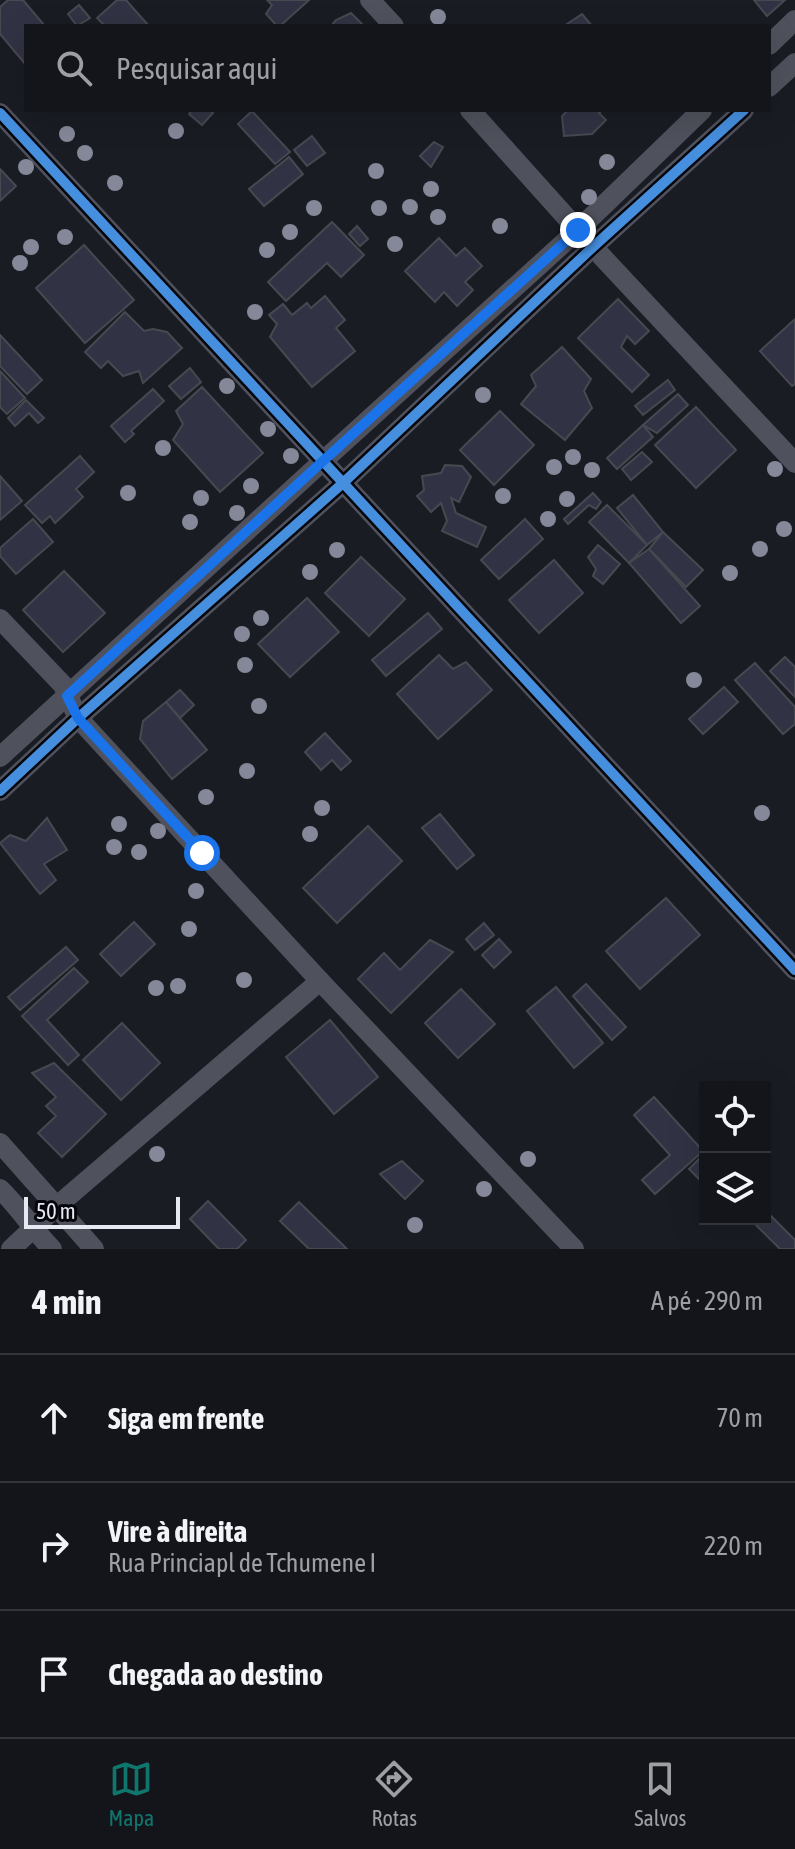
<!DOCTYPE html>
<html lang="pt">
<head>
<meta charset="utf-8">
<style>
  body { margin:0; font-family:"Asap Condensed",sans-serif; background:#1d1e24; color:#f1f3f6 }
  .controls { position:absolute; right:24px; bottom:24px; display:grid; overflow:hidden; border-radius:0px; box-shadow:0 8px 32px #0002 }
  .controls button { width:72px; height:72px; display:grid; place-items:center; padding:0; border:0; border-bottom:2px solid #33343a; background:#14151b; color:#f1f3f6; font:40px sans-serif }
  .scale { position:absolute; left:24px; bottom:20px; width:156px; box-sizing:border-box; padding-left:8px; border:4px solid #e7e9f3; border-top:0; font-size:22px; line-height:28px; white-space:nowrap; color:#e7e9f3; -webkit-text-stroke:6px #05060b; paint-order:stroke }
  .stop { position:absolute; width:24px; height:24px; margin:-18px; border:6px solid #1a73e8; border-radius:50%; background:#fff }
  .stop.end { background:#1a73e8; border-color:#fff; box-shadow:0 2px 8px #0008 }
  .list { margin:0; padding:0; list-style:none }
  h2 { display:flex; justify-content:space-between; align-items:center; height:104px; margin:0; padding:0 32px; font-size:34px }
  h2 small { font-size:26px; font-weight:400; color:#9d9fa3 }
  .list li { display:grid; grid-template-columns:52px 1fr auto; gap:24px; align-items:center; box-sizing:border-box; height:128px; padding:0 32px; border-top:2px solid #33343a }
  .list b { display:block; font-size:30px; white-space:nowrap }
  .list p { margin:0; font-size:26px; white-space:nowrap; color:#9d9fa3 }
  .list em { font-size:26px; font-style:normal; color:#9d9fa3 }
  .icon { flex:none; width:44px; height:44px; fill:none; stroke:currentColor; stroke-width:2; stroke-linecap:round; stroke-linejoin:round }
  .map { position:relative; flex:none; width:795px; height:1249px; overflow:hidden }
  .search { position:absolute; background:#14151b; box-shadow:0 8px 32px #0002; left:24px; right:24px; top:24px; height:88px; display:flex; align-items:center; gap:20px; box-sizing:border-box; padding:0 28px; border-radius:0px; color:#9d9fa3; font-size:30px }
  .sheet { height:488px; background:#14151b }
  nav { display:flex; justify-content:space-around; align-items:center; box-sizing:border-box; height:112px; border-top:2px solid #33343a; background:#14151b; font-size:22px; color:#9d9fa3 }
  nav a { display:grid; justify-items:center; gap:4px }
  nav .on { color:#0f766e }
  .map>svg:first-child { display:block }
  .building { fill:#313344; stroke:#474850; stroke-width:2 }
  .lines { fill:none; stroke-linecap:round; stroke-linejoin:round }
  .street { stroke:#4f515c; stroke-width:20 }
  .cycleway-casing { stroke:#05060b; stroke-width:15 }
  .cycleway { stroke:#468fdf; stroke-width:10 }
  .tree { fill:#858898 }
  .route { stroke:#1a73e8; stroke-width:10 }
</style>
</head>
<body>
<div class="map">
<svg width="795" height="1249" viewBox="0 0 795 1249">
  <rect width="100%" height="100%" fill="#1a1c24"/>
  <g class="building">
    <path d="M8,0H23L45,26H26V65L0,34V7Z"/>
    <path d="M117,0H126L149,26H105L97,18Z"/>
    <path d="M267,0H309L280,26H277L266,14L272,5Z"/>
    <path d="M754,0H785L767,16Z"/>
    <path d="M79,5L90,18L77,26L68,14Z"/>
    <path d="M351,13L364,26H331L336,20Z"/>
    <path d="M582,14L592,26H564Z"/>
    <path d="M192,110H209L213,113L202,125L189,114Z"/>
    <path d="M568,110H602L599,113L606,120L592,134L564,136L562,116Z"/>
    <path d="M252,111L290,152L275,164L238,124Z"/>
    <path d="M312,136L325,153L307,166L294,150Z"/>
    <path d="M434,142L443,147L431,167L420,156Z"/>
    <path d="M289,157L303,174L264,206L249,189Z"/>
    <path d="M0,169L16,186L0,201Z"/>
    <path d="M332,222L364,255L341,277L327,263L286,301L268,282Z"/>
    <path d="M357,226L368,239L360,246L349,234Z"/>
    <path d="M439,238L456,256L465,248L482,266L465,282L473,290L457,306L444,292L435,302L405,271Z"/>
    <path d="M84,245L134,300L85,343L36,288Z"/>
    <path d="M325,296L345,320L336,328L355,351L312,387L270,337L277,324L269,315L283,304L292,315L307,303L311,308Z"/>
    <path d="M618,299L649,331L635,344L627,336L621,347L649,375L632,392L578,338Z"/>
    <path d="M125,312L144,331L153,329L167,332L182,348L143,383L139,371L123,376L108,361L101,368L85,352Z"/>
    <path d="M795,319V384L792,386L760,351Z"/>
    <path d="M0,335L42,380L27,394L0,366Z"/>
    <path d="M562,347L591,379L584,391L592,408L565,440L521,404L536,386L531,375Z"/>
    <path d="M190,368L201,382L181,399L169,386Z"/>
    <path d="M0,371L25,398L7,414L0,407Z"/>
    <path d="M668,380L675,390L643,415L635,406Z"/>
    <path d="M202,387L263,453L220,492L173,440L183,424L176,411Z"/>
    <path d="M153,389L164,401L131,431L134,434L125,442L111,426Z"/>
    <path d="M678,394L688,405L657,433L643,425Z"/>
    <path d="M26,400L44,418L38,423L29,413L15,426L8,418Z"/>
    <path d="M696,407L736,450L696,488L655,445Z"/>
    <path d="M500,411L534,445L494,485L460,450Z"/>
    <path d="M643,425L653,437L617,469L607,458Z"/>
    <path d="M642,452L652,462L631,480L622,469Z"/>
    <path d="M80,456L94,472L76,489L83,497L55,523L50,516L42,523L25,505Z"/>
    <path d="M445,465L462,466L471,477L459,502L451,498L456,513L486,527L477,547L442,531L447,521L441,503L431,512L417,496L424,490L422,476L441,473Z"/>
    <path d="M0,476L22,501L0,520Z"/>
    <path d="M593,493L601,502L596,509L589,505L568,524L564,519Z"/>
    <path d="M633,495L663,532L647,545L617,508Z"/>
    <path d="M607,505L647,545L629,563L589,522Z"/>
    <path d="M33,519L53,542L16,574L0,556V548Z"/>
    <path d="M525,519L543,539L499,579L481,560Z"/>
    <path d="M663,532L703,570L686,587L649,549Z"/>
    <path d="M598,545L620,564L603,584L593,576L596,569L588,557Z"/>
    <path d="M649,549L700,606L681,623L629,563Z"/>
    <path d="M361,557L405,599L369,636L325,593Z"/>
    <path d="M554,560L583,593L539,633L509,600Z"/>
    <path d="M64,571L105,613L63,652L23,610Z"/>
    <path d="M307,598L339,632L290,677L258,644Z"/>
    <path d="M428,613L442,629L386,676L372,660Z"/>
    <path d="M439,655L453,669L466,662L492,690L438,739L397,694Z"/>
    <path d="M785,657L795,667V697L770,671Z"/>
    <path d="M755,663L795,707V724L783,734L735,680Z"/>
    <path d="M724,687L738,702L703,734L689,719Z"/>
    <path d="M180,690L194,705L180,718L166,702Z"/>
    <path d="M166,702L207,750L172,779L140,739L143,721Z"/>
    <path d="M325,733L351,761L341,770L332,760L321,770L305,752Z"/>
    <path d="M440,814L474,855L457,869L422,828Z"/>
    <path d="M47,818L67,850L44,864L56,880L40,894L0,843L10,835L26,841Z"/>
    <path d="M368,826L402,861L337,923L303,888Z"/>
    <path d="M666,898L700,935L640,989L606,951Z"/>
    <path d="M134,922L155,944L121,976L100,954Z"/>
    <path d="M484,923L494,935L475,950L466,939Z"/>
    <path d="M499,939L511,952L494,968L482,955Z"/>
    <path d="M430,940L453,952L391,1013L358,979L384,953L400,970Z"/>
    <path d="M66,947L78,960L20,1010L8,997Z"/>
    <path d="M74,968L88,982L47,1020L79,1055L68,1065L22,1016Z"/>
    <path d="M586,984L626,1027L612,1040L573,996Z"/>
    <path d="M556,987L603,1043L574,1068L527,1011Z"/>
    <path d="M461,989L495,1024L458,1058L425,1023Z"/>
    <path d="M330,1020L378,1077L334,1114L286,1057Z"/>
    <path d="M122,1023L160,1063L121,1100L83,1060Z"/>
    <path d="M54,1063L106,1114L62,1157L38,1133L56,1116L46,1106L56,1097L32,1073Z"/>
    <path d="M654,1097L703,1151L655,1194L642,1180L670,1155L634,1115Z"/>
    <path d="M705,1153V1185L689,1169Z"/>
    <path d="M402,1161L423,1181L405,1199L380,1174Z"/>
    <path d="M208,1201L246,1240L237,1249H219L190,1219Z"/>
    <path d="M299,1202L347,1249H309L280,1221Z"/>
    <path d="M765,1210L795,1240V1249H780L750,1219H765Z"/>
  </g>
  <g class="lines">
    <g class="street">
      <path d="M370,0L394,26"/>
      <path d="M769,45L795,20"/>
      <path d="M769,87L795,63"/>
      <path d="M470,110L593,247L795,463"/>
      <path d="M0,113L795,970"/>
      <path d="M0,619L63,685L78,718L320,981L574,1249"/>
      <path d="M0,757L323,461L578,230L702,110"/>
      <path d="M0,791L78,718L343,483L593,247L744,110"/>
      <path d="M0,1143L94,1249"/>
      <path d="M0,1189C19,1207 33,1230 52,1249"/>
      <path d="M11,1249L57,1206L320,981"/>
    </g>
    <defs>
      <g id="cycleway">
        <path d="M0,113L795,970"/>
        <path d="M0,791L78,718L343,483L593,247L744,110"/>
      </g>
    </defs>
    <use href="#cycleway" class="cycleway-casing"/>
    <use href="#cycleway" class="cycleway"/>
  </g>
  <g class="tree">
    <circle cx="438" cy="17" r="8"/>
    <circle cx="176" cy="131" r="8"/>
    <circle cx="67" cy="134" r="8"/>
    <circle cx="85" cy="153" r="8"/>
    <circle cx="607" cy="162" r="8"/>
    <circle cx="26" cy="167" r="8"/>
    <circle cx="376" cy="171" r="8"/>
    <circle cx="115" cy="183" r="8"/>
    <circle cx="431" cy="189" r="8"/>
    <circle cx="589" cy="197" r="8"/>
    <circle cx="410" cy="207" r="8"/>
    <circle cx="314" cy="208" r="8"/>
    <circle cx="379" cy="208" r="8"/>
    <circle cx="438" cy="217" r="8"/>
    <circle cx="500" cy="226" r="8"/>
    <circle cx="290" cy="232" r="8"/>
    <circle cx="65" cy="237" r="8"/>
    <circle cx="395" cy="244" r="8"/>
    <circle cx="31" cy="247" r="8"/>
    <circle cx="267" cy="250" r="8"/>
    <circle cx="20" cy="263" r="8"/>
    <circle cx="255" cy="312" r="8"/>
    <circle cx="227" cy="386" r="8"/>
    <circle cx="483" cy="395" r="8"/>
    <circle cx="268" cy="429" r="8"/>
    <circle cx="163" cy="448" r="8"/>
    <circle cx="291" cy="456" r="8"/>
    <circle cx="573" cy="457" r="8"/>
    <circle cx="554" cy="467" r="8"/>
    <circle cx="775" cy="469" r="8"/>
    <circle cx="592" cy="470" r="8"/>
    <circle cx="251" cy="486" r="8"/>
    <circle cx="128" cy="493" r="8"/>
    <circle cx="503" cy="496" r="8"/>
    <circle cx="201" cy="498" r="8"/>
    <circle cx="567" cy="499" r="8"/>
    <circle cx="237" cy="513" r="8"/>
    <circle cx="548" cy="519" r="8"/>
    <circle cx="190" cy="522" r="8"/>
    <circle cx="784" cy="529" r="8"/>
    <circle cx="760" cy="549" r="8"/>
    <circle cx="337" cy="550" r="8"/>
    <circle cx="310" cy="572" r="8"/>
    <circle cx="730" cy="573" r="8"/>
    <circle cx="261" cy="618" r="8"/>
    <circle cx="242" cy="634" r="8"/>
    <circle cx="245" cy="665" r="8"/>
    <circle cx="694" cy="680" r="8"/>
    <circle cx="259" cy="706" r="8"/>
    <circle cx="247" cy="771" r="8"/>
    <circle cx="206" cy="797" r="8"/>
    <circle cx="322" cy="808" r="8"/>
    <circle cx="762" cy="813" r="8"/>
    <circle cx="119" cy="824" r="8"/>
    <circle cx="158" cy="831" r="8"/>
    <circle cx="310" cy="834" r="8"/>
    <circle cx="114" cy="847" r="8"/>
    <circle cx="139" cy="852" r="8"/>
    <circle cx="196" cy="891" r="8"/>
    <circle cx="189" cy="929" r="8"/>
    <circle cx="244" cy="980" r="8"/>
    <circle cx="178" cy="986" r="8"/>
    <circle cx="156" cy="988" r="8"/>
    <circle cx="157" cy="1154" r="8"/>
    <circle cx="528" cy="1159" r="8"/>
    <circle cx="484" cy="1189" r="8"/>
    <circle cx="415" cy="1225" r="8"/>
  </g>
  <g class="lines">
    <path class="route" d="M202,853L78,718L67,696L323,461L578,230"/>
  </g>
</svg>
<div class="controls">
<button><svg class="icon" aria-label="locate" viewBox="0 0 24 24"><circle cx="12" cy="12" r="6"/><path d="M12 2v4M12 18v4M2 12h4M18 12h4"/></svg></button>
<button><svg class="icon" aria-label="layers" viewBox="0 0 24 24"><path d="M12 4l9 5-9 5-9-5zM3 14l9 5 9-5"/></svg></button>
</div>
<div class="scale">50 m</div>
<div class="stop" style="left:202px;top:853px"></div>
<div class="stop end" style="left:578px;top:230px"></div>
<div class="search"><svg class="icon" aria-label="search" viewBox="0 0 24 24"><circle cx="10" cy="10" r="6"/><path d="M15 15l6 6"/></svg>Pesquisar aqui</div>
</div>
<section class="sheet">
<h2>4 min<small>A pé · 290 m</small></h2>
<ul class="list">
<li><svg class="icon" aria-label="ahead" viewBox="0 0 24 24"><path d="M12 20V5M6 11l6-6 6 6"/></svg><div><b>Siga em frente</b></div><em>70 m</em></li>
<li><svg class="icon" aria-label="right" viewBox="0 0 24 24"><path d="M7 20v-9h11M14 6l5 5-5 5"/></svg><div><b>Vire à direita</b><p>Rua Princiapl de Tchumene I</p></div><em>220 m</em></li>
<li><svg class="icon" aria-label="arrive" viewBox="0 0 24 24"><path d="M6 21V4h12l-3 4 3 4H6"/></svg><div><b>Chegada ao destino</b></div></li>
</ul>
</section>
<nav>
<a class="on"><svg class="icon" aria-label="map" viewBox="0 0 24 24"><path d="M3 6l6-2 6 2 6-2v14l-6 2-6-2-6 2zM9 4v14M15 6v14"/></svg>Mapa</a>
<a><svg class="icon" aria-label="directions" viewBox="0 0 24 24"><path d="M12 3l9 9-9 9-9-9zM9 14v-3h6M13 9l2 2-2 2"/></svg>Rotas</a>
<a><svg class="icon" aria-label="saved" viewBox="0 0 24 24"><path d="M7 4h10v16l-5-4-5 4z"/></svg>Salvos</a>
</nav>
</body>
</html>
